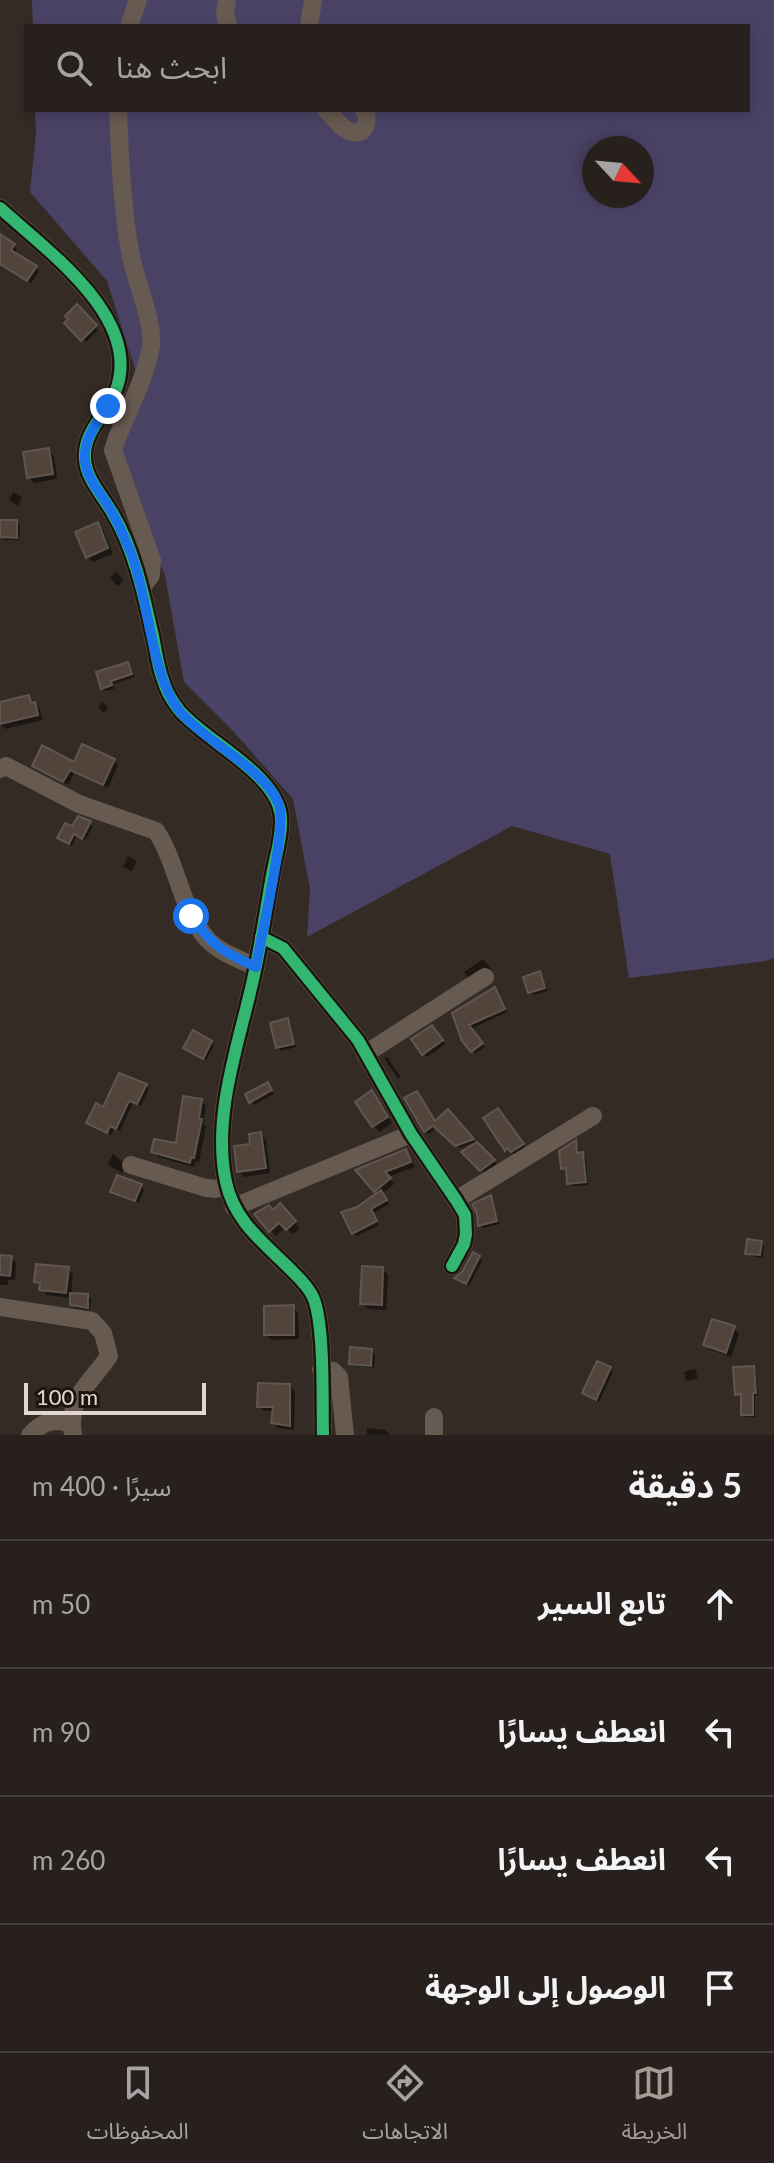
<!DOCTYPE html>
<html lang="ar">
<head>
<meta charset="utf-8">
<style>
  body { margin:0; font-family:Lato,"Noto Sans Arabic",sans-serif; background:#302825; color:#f1f3f6; direction:rtl }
  .compass { position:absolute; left:582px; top:136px; width:72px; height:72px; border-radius:50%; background:#28201c; box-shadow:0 4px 12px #0003; rotate:116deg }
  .scale { position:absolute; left:24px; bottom:20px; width:182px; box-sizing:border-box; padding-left:8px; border:4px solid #e2d6cf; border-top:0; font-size:22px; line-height:28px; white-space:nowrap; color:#e2d6cf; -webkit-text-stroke:6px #1c140f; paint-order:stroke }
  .stop { position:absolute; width:24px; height:24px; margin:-18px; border:6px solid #1a73e8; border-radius:50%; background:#fff }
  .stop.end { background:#1a73e8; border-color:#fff; box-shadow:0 2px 8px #0008 }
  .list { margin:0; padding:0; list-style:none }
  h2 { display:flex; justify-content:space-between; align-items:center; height:104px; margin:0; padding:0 32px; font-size:34px }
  h2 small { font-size:26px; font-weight:400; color:#a5a3a3 }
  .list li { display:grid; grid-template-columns:52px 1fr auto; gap:24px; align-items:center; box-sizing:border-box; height:128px; padding:0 32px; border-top:2px solid #443e3b }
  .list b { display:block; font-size:30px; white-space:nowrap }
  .list em { font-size:26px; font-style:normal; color:#a5a3a3 }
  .icon { flex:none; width:44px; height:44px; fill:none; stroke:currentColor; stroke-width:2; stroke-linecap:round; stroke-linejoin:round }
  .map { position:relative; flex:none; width:774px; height:1435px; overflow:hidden; direction:ltr }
  .search { position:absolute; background:#28201c; box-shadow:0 4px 12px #0003; left:24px; right:24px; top:24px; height:88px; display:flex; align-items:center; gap:20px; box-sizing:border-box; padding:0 28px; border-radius:0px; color:#a5a3a3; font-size:30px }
  .sheet { height:616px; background:#28201c }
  nav { display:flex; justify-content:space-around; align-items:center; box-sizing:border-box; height:112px; border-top:2px solid #443e3b; background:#28201c; font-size:22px; color:#a5a3a3 }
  nav a { display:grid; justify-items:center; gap:4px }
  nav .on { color:#a59a94 }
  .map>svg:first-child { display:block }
  .green { fill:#4a4265; fill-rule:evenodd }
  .shadow { fill:#0007 }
  .building { fill:#53443b; stroke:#5f5652; stroke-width:2 }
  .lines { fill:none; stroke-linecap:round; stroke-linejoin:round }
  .minor { stroke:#675a51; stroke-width:18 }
  .cycleway-casing { stroke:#1c140f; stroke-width:17 }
  .cycleway { stroke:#33b770; stroke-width:12 }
  .route { stroke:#1a73e8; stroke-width:10 }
</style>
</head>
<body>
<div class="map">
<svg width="774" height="1435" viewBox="0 0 774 1435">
  <rect width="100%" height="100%" fill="#352b25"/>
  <path class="green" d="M32,0H774V958L765,961L629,978L610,854L512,826L307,937L310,889L293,799L234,732L184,682L165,575L141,525L108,435L137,375L107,281L30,192L36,133L35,110H748V26H33ZM594,148H642V196H594Z"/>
  <g class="shadow">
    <path d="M0,237L17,249L14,254L39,271L31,283L0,263Z"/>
    <path d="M77,307L98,330L86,342L67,323Z"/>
    <path d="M48,450L54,456L57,479L34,483L29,477Z"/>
    <path d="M13,492L22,497L18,506L9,500Z"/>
    <path d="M0,522H16L20,525L19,540H4L0,534Z"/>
    <path d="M97,525L103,530L113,554L93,562L87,557Z"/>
    <path d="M117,572L124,581L117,586L110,577Z"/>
    <path d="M128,664L135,677L113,684L114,689L106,691L103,688Z"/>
    <path d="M28,697L40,709L42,720L5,729L0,724V704Z"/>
    <path d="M102,702L108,708L104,713L98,707Z"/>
    <path d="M114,760L118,765L108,788L74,773L68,785L34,765Z"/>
    <path d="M78,819L93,826L85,840L77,836L72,846L63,841Z"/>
    <path d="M128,856L137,861L132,871L123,867Z"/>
    <path d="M483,959L491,969H483L469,978L464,972Z"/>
    <path d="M540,974L548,991L534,995L530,992Z"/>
    <path d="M495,989L507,1012L471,1029L485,1047L475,1054L454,1014Z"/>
    <path d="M288,1020L291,1024L296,1047L281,1051L277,1047Z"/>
    <path d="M435,1031L445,1044L427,1057L424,1054Z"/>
    <path d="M211,1043L214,1046L206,1060L189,1051Z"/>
    <path d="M387,1057L401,1077L398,1079L384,1058Z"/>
    <path d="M268,1084L274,1094L254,1105L251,1101Z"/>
    <path d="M146,1086L149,1089L141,1106L133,1103L120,1131L114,1128L111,1135L89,1123L104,1109Z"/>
    <path d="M372,1092L392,1123L379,1132L358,1103Z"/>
    <path d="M201,1101L206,1106L203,1124L206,1126L199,1162L196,1161L194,1167L158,1157L153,1151L177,1145Z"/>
    <path d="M448,1111L475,1142L460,1148L437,1128L429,1134L426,1131Z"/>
    <path d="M501,1114L526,1148L515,1154L506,1149L486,1119Z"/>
    <path d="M260,1134L266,1140L270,1173L244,1177L239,1172Z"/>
    <path d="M576,1143L580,1154L586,1158L588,1185L572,1186L569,1183L568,1171L563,1168Z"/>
    <path d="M477,1145L497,1164L485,1173L465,1152Z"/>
    <path d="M406,1151L415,1167L388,1177L394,1184L382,1194L389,1204L373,1213L379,1225L357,1236L354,1233L358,1209L379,1195L358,1171Z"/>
    <path d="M113,1154L124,1163L122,1173L107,1164Z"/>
    <path d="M141,1186L144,1189L139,1203L113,1191Z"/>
    <path d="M490,1197L500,1224L483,1228L480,1225Z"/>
    <path d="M280,1206L300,1228L293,1234L285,1227L276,1236L270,1230L273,1212Z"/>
    <path d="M761,1243L764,1246L763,1258L751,1256L747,1253Z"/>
    <path d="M0,1257L11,1258L16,1263L15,1280H8V1285H0Z"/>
    <path d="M479,1258L482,1261L469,1286L460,1281Z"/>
    <path d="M68,1269L73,1275L71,1295L88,1296L91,1299L90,1310L75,1308L72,1305V1298L47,1295L36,1282Z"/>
    <path d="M383,1269L388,1275L386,1310L368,1309L362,1303Z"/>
    <path d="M293,1307L298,1313L299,1339L272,1340L266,1335Z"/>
    <path d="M734,1328L739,1334L731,1357L711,1350L705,1344Z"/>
    <path d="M372,1351L375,1355L374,1368L354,1366L351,1363Z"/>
    <path d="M754,1368L756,1371L758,1395L755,1396V1417H746L743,1414V1396L737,1394Z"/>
    <path d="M610,1369L613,1372L599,1402L588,1396L585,1393Z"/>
    <path d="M695,1369L698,1379L686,1381L684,1372Z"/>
    <path d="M289,1386L295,1391L294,1430L278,1428L273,1422L275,1411H264L259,1406Z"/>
    <path d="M367,1428L386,1430L390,1435H367Z"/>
  </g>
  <g class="building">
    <path d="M0,234L15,244L11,250L37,266L27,281L0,264Z"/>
    <path d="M77,304L97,325L81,341L64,323L68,319L65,316Z"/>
    <path d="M49,448L53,474L27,478L23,452Z"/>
    <path d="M0,520H17V538L0,537Z"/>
    <path d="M98,522L108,548L86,558L75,532Z"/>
    <path d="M128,662L132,674L111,681L112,685L101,689L96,672Z"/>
    <path d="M29,695L31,703L35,702L38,715L0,724V702Z"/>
    <path d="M82,744L115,759L103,785L70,770L63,782L32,766L42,745L74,762Z"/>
    <path d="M78,816L91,821L82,839L74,834L69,844L57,838L65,823L72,826Z"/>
    <path d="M540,971L545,988L528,993L523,977Z"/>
    <path d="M495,987L505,1009L469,1025L483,1043L471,1052L462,1041L452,1013Z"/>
    <path d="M288,1018L294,1044L276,1048L270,1023Z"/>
    <path d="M432,1025L443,1040L422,1055L411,1039Z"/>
    <path d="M193,1030L212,1041L203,1059L183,1048Z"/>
    <path d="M119,1073L147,1084L137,1104L129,1101L116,1129L110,1126L107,1133L86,1123L96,1103L103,1107Z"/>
    <path d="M268,1082L272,1090L249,1103L245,1094Z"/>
    <path d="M372,1090L388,1117L372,1127L355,1102Z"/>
    <path d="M417,1091L435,1121L448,1109L474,1139L455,1146L433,1126L424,1132L404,1098Z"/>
    <path d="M183,1096L202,1099L199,1119H202L194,1158L191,1157L190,1163L151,1152L154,1139L176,1143Z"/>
    <path d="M498,1108L524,1144L511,1152L507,1148L505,1151L483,1118Z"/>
    <path d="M261,1132L266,1168L237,1172L234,1146L250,1144L249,1134Z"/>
    <path d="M576,1140L577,1153L583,1152L586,1182L567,1184L566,1168L561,1169L559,1151Z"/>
    <path d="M477,1142L495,1160L480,1171L461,1152Z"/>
    <path d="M406,1149L411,1162L385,1172L391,1178L374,1192L355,1170Z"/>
    <path d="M117,1175L142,1184L135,1201L110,1192Z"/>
    <path d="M381,1190L387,1200L371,1209L377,1221L352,1234L341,1212L357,1207Z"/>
    <path d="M491,1195L497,1221L478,1226L477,1214L472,1204Z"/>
    <path d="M280,1203L296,1221L286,1230L279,1223L269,1232L254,1214L269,1205L273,1210Z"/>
    <path d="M747,1239L762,1241L760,1255L745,1254Z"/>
    <path d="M473,1252L480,1256L466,1284L454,1278L462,1272Z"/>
    <path d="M0,1255L12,1256L10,1276L0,1275Z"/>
    <path d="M36,1264L69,1267L66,1293L39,1290L40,1283L34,1282Z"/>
    <path d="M362,1266L383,1267L382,1305L360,1304Z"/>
    <path d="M70,1293L88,1294V1308L70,1305Z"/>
    <path d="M294,1305V1335H264V1306Z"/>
    <path d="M712,1319L735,1326L726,1353L703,1345Z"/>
    <path d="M350,1347L372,1349L371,1366L349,1364Z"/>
    <path d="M597,1361L611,1367L596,1400L582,1393Z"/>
    <path d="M754,1366L756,1393H753V1415H741V1394L735,1395L733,1367Z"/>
    <path d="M258,1383L290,1384V1426L271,1423L273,1407H257Z"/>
  </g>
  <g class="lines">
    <g class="minor">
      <path d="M227,0L225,14L228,26"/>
      <path d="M129,26L138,0"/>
      <path d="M309,26L313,0"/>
      <path d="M118,110C120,159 122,208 131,257C136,280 154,324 151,346C145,382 124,416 113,450L152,560L151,575L142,587"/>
      <path d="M326,110C333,116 342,130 352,132C366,136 370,119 364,110"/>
      <path d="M0,208C46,250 143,318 116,390C107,414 83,431 85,459C86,479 103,496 113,514C134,550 143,592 152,632C156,648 157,665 163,680C166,691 172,701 179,710C206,742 280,775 281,819C282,839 274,861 271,881C265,915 260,950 252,984C238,1046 212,1118 226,1182C234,1221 264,1243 291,1270C299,1278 308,1286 313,1297C325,1324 322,1402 323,1435"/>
      <path d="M0,769L6,766L79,804L156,831C178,864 180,908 207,939C220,953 240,959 256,967"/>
      <path d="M261,937L283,948L358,1040L411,1134L456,1200L465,1215L466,1234L464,1244L452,1266"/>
      <path d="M365,1054L485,977"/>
      <path d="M131,1165L206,1188L216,1189L226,1186"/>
      <path d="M456,1200L593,1116"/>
      <path d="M234,1207L411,1134"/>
      <path d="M0,1307L92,1321L103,1333L109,1356C90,1384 67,1397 73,1435"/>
      <path d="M321,1369L333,1371L339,1377L345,1435"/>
      <path d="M434,1417V1435"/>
      <path d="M30,1435C43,1421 54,1418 71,1424"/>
    </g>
    <defs>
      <g id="cycleway">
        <path d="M0,208C46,250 143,318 116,390C107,414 83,431 85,459C86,479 103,496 113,514C134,550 143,592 152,632C156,648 157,665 163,680C166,691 172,701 179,710C206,742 280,775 281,819C282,839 274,861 271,881C265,915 260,950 252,984C238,1046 212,1118 226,1182C234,1221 264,1243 291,1270C299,1278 308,1286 313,1297C325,1324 322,1402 323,1435"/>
        <path d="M261,937L283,948L358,1040L411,1134L456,1200L465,1215L466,1234L464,1244L452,1266"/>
      </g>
    </defs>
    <use href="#cycleway" class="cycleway-casing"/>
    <use href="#cycleway" class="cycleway"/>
  </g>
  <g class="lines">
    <path class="route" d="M108,406C97,423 83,439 85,461C87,480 104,497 113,514C120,526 125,540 131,553C149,598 151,674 178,709C202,740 267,770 279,805C287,830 261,934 256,967C223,952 213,946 191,916"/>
  </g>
</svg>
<svg class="compass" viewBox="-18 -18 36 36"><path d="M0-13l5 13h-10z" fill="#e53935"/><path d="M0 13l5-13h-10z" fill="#a5a3a3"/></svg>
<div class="scale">100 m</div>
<div class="stop" style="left:191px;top:916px"></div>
<div class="stop end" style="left:108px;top:406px"></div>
<div class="search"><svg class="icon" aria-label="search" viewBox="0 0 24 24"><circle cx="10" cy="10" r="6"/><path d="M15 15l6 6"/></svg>ابحث هنا</div>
</div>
<section class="sheet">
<h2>5 دقيقة<small>سيرًا · 400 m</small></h2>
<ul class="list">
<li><svg class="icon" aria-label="ahead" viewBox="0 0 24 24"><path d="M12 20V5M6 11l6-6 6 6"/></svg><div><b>تابع السير</b></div><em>50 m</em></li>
<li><svg class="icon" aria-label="left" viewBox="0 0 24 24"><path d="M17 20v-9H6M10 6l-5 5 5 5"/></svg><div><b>انعطف يسارًا</b></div><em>90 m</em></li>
<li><svg class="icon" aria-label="left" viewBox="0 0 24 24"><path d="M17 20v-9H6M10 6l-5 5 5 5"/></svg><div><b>انعطف يسارًا</b></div><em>260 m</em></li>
<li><svg class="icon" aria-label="arrive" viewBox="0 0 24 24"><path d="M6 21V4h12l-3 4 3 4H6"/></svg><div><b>الوصول إلى الوجهة</b></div></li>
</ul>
</section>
<nav>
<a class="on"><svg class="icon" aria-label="map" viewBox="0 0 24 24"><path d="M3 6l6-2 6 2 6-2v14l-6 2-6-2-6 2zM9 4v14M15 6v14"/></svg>الخريطة</a>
<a><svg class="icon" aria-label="directions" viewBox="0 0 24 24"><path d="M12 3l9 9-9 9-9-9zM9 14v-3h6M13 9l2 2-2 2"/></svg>الاتجاهات</a>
<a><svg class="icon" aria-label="saved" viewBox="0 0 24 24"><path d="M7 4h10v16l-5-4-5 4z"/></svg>المحفوظات</a>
</nav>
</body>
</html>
